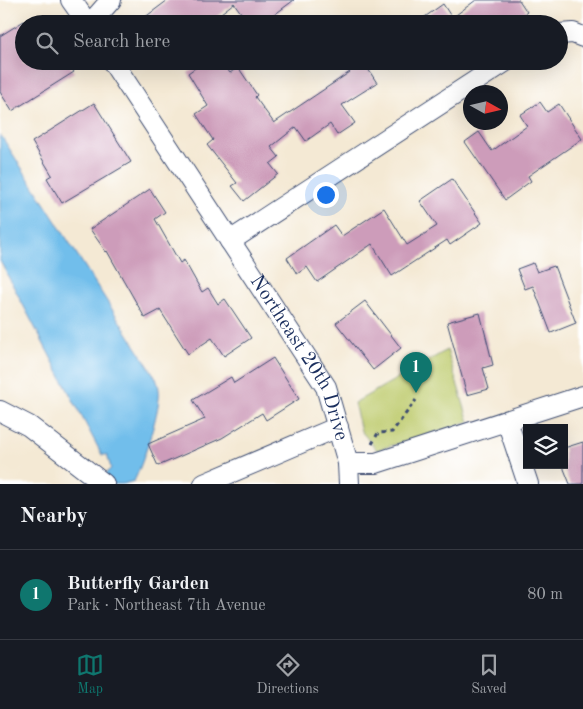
<!DOCTYPE html>
<html lang="en">
<head>
<meta charset="utf-8">
<style>
  body { margin:0; font-family:"Old Standard TT",serif; background:#20242c; color:#f1f3f6 }
  .controls { position:absolute; right:15px; bottom:15px; display:grid; overflow:hidden; border-radius:0px; box-shadow:0 5px 20px #0002 }
  .controls button { width:45px; height:45px; display:grid; place-items:center; padding:0; border:0; border-bottom:1px solid #363941; background:#171b24; color:#f1f3f6; font:25px sans-serif }
  .compass { position:absolute; left:463px; top:85px; width:45px; height:45px; border-radius:50%; background:#171b24; box-shadow:0 5px 20px #0002; rotate:98deg }
  .you { position:absolute; left:325px; top:194px; width:18px; height:18px; margin:-12px; border:4px solid #fff; border-radius:50%; background:#1a73e8; box-shadow:0 0 0 8px #1a73e833 }
  .badge { display:grid; place-items:center; width:32px; height:32px; border-radius:50%; background:#0f766e; color:#fff; font-size:16px; font-weight:700 }
  .pin { position:absolute; translate:-50% -41px; filter:drop-shadow(0 1px 2px #0008) }
  .pin::after { content:''; position:absolute; top:26px; width:18px; height:15px; background:inherit; clip-path:polygon(0 0,100% 0,50% 100%) }
  .list { margin:0; padding:0; list-style:none }
  h2 { display:flex; justify-content:space-between; align-items:center; height:65px; margin:0; padding:0 20px; font-size:21px }
  h2 small { font-size:16px; font-weight:400; color:#9ea1a6 }
  .list li { display:grid; grid-template-columns:32px 1fr auto; gap:15px; align-items:center; box-sizing:border-box; height:90px; padding:0 20px; border-top:1px solid #363941 }
  .list b { display:block; font-size:19px; white-space:nowrap }
  .list p { margin:0; font-size:16px; white-space:nowrap; color:#9ea1a6 }
  .list em { font-size:16px; font-style:normal; color:#9ea1a6 }
  .icon { flex:none; width:28px; height:28px; fill:none; stroke:currentColor; stroke-width:2; stroke-linecap:round; stroke-linejoin:round }
  .map { position:relative; flex:none; width:583px; height:484px; overflow:hidden }
  .search { position:absolute; background:#171b24; box-shadow:0 5px 20px #0002; left:15px; right:15px; top:15px; height:55px; display:flex; align-items:center; gap:12px; box-sizing:border-box; padding:0 18px; border-radius:28px; color:#9ea1a6; font-size:19px }
  .sheet { height:155px; background:#171b24 }
  nav { display:flex; justify-content:space-around; align-items:center; box-sizing:border-box; height:70px; border-top:1px solid #363941; background:#171b24; font-size:14px; color:#9ea1a6 }
  nav a { display:grid; justify-items:center; gap:2px }
  nav .on { color:#0f766e }
  .map>svg:first-child { display:block }
  .green { fill:#becb6d; stroke:#6c7d66 }
  .water { fill:#71beeb; stroke:#4676a4 }
  .building { fill:#cd9cba }
  .lines { fill:none; stroke-linecap:round; stroke-linejoin:round }
  .minor-casing { stroke:#3c4b70; stroke-width:22 }
  .path { stroke:#3c4b70; stroke-width:3; stroke-dasharray:4 4; stroke-linecap:butt }
  .minor { stroke:#fff; stroke-width:20 }
  .labels { text-anchor:middle; dominant-baseline:central; stroke-width:5; stroke-linejoin:round; paint-order:stroke }
  .street-label { font-size:20px; fill:#1b2f5e; stroke:#fff }
</style>
</head>
<body>
<div class="map">
<svg width="583" height="484" viewBox="0 0 583 484">
  <rect width="100%" height="100%" fill="#fff"/>
  <filter id="ink" filterUnits="userSpaceOnUse"><feTurbulence type="fractalNoise" baseFrequency=".02" numOctaves="2"/><feDisplacementMap in="SourceGraphic" scale="10" xChannelSelector="R" yChannelSelector="G"/><feConvolveMatrix kernelMatrix="1 2 1 2 8 2 1 2 1" color-interpolation-filters="sRGB"/></filter>
  <filter id="wash" filterUnits="userSpaceOnUse"><feTurbulence type="fractalNoise" baseFrequency=".0096" numOctaves="4" result="noise"/><feDisplacementMap in="SourceGraphic" scale="20" xChannelSelector="R" yChannelSelector="G"/><feGaussianBlur stdDeviation="1.12" result="paint"/><feColorMatrix in="noise" values="0 0 0 0 0 0 0 0 0 0 0 0 0 0 0 0 0 1.4 0 .05"/><feComposite in="paint" operator="in"/></filter>
  <g filter="url(#wash)">
    <rect width="100%" height="100%" fill="#f4e9d4"/>
    <path class="green" d="M447,350L469,422L377,450L361,431L354,403Z"/>
    <path class="water" d="M0,134L156,378C157,382 159,386 159,390C162,405 142,467 134,481L123,484H97L111,468L107,455H102L0,261Z"/>
    <g id="blocks">
      <g class="building">
        <path d="M168,0H294L262,24H249L234,3L207,24H136Z"/>
        <path d="M476,0H519L527,12L511,24H415L443,4L452,18Z"/>
        <path d="M24,21V61H67L74,72L12,111L0,92V36Z"/>
        <path d="M205,61H221L230,73L238,67L257,95L255,97L274,123L350,72L343,61H363L377,83L342,105L355,123L337,135L330,124L306,141L296,127L271,147L279,157L270,164L278,174L244,201L232,186L237,183L207,145L213,140L196,114L208,106L188,73Z"/>
        <path d="M540,102L547,112L559,104L582,139L528,176L531,181L505,200L465,142L479,132L492,151L527,126L520,115Z"/>
        <path d="M94,103L131,162L62,203L47,178L52,175L32,142Z"/>
        <path d="M452,179L482,223L450,245L447,240L392,276L372,244L317,282L307,267L297,274L287,258L334,225L342,236L384,208L407,245L437,226L420,201Z"/>
        <path d="M150,189L165,212L155,219L180,263L184,260L202,292L208,288L218,304L225,299L251,338L224,356L212,338L188,354L160,310L145,318L107,251L106,252L90,229Z"/>
        <path d="M533,263L537,272L554,266L576,323L551,333L533,286L525,289L517,269Z"/>
        <path d="M365,301L401,348L373,370L336,323Z"/>
        <path d="M480,313L493,365L483,368L489,389L467,395L447,322Z"/>
        <path d="M273,358L299,399L266,420L262,413L222,438L158,466L148,444L205,419L193,400L231,377L234,383Z"/>
        <path d="M583,442V484H570L564,469V448Z"/>
      </g>
    </g>
  </g>
  <g filter="url(#ink)">
    <use href="#blocks" fill-opacity="0" stroke="#3c4b70" stroke-width="1"/>
    <g class="lines">
      <defs>
        <g id="minor">
          <path d="M71,0L88,24"/>
          <path d="M90,24L111,0"/>
          <path d="M559,34L573,33L583,37"/>
          <path id="s1" d="M112,61L326,387L348,463L349,484"/>
          <path d="M230,241L506,61"/>
          <path d="M0,411L29,426L104,484"/>
          <path d="M507,421L528,484"/>
          <path d="M348,463H376L583,396"/>
          <path d="M204,484L338,427"/>
        </g>
      </defs>
      <use href="#minor" class="minor-casing"/>
      <path class="path" d="M372,444L378,433L392,432L416,400"/>
      <use href="#minor" class="minor"/>
    </g>
  </g>
  <g class="labels">
    <g class="street-label">
      <text stroke="none"><textPath href="#s1" startOffset="352">Northeast 20th Drive</textPath></text>
    </g>
  </g>
</svg>
<div class="controls">
<button><svg class="icon" aria-label="layers" viewBox="0 0 24 24"><path d="M12 4l9 5-9 5-9-5zM3 14l9 5 9-5"/></svg></button>
</div>
<svg class="compass" viewBox="-18 -18 36 36"><path d="M0-13l5 13h-10z" fill="#e53935"/><path d="M0 13l5-13h-10z" fill="#9ea1a6"/></svg>
<div class="you"></div>
<div class="pin badge" style="left:416px;top:393px">1</div>
<div class="search"><svg class="icon" aria-label="search" viewBox="0 0 24 24"><circle cx="10" cy="10" r="6"/><path d="M15 15l6 6"/></svg>Search here</div>
</div>
<section class="sheet">
<h2>Nearby<small></small></h2>
<ul class="list">
<li><span class="badge">1</span><div><b>Butterfly Garden</b><p>Park · Northeast 7th Avenue</p></div><em>80 m</em></li>
</ul>
</section>
<nav>
<a class="on"><svg class="icon" aria-label="map" viewBox="0 0 24 24"><path d="M3 6l6-2 6 2 6-2v14l-6 2-6-2-6 2zM9 4v14M15 6v14"/></svg>Map</a>
<a><svg class="icon" aria-label="directions" viewBox="0 0 24 24"><path d="M12 3l9 9-9 9-9-9zM9 14v-3h6M13 9l2 2-2 2"/></svg>Directions</a>
<a><svg class="icon" aria-label="saved" viewBox="0 0 24 24"><path d="M7 4h10v16l-5-4-5 4z"/></svg>Saved</a>
</nav>
</body>
</html>
